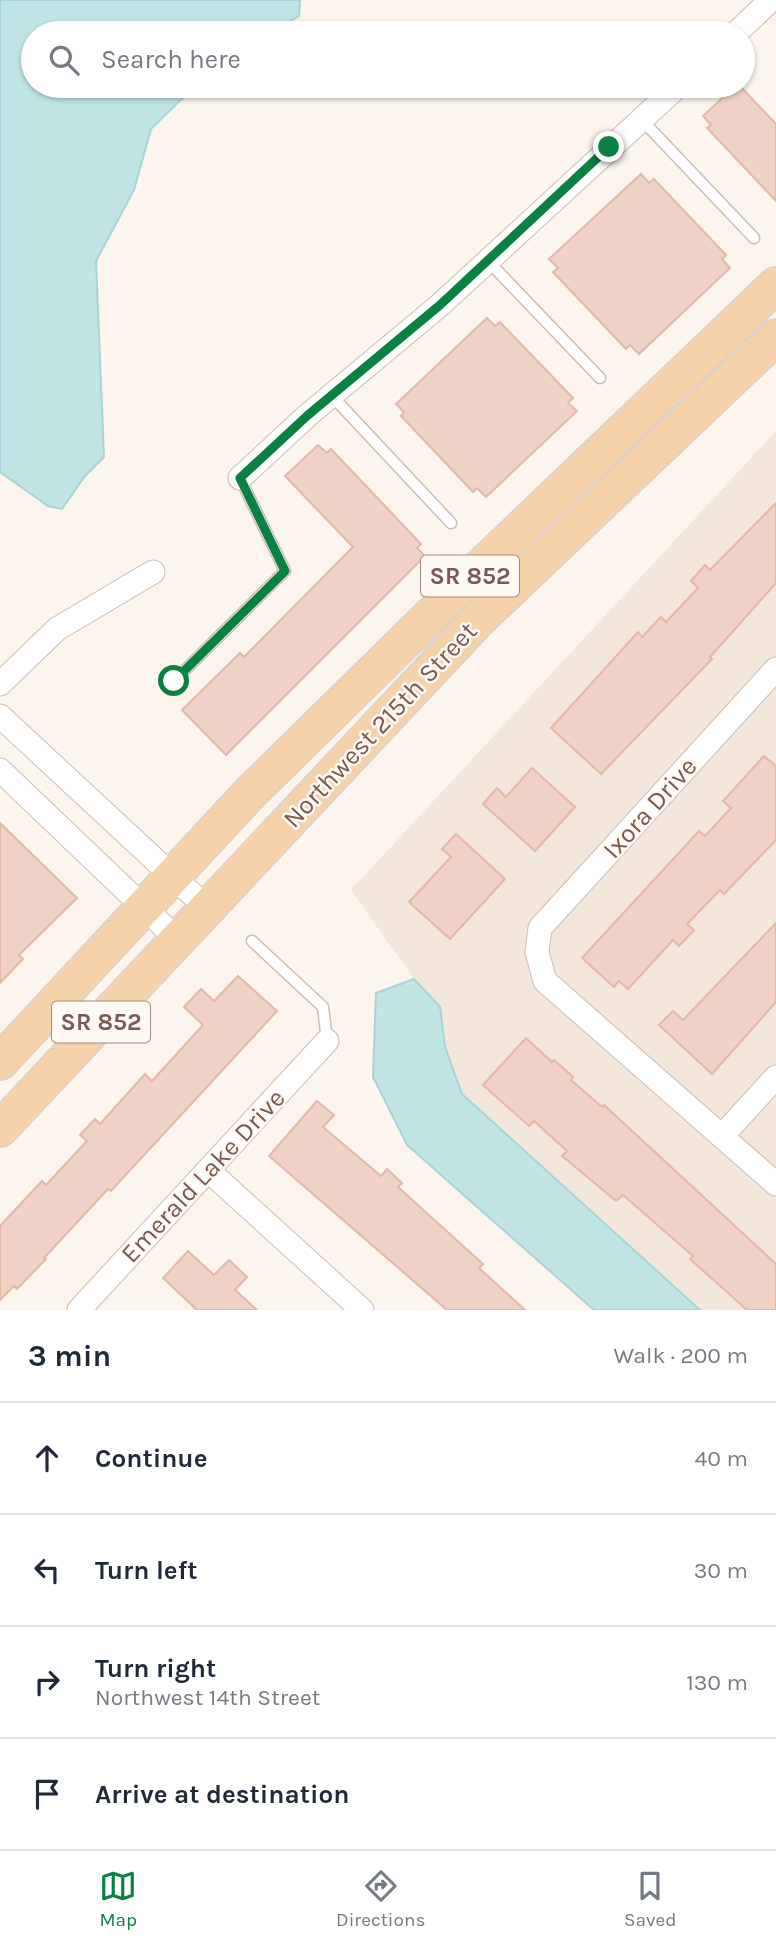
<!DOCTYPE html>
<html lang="en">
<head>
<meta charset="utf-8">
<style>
  body { margin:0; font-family:Karla,sans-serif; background:#f6f6f7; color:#1f2937 }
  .stop { position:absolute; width:21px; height:21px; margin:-16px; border:5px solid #0b8043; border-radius:50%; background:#fff }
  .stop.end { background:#0b8043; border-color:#fff; box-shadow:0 2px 7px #0008 }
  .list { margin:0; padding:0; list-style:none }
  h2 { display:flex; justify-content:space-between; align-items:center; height:91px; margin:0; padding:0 28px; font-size:30px }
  h2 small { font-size:23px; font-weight:400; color:#747a83 }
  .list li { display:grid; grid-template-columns:46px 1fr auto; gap:21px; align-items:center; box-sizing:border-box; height:112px; padding:0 28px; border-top:2px solid #e0e1e3 }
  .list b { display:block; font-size:26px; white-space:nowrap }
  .list p { margin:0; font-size:23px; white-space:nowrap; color:#747a83 }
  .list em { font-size:23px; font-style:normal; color:#747a83 }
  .icon { flex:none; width:38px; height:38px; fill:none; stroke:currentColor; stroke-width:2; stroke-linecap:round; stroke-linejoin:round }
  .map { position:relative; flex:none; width:776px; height:1310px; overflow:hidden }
  .search { position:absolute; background:#fff; box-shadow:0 2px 5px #0004; left:21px; right:21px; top:21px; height:77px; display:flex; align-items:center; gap:18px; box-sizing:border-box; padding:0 24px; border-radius:38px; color:#747a83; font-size:26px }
  .sheet { height:539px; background:#fff }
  nav { display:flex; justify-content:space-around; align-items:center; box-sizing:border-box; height:98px; border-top:2px solid #e0e1e3; background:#fff; font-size:19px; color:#747a83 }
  nav a { display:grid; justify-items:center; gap:4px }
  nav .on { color:#0b8043 }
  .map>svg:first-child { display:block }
  .residential { fill:#f3e6db }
  .water { fill:#c1e4e5; stroke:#a8d4d6; stroke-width:2 }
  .building { fill:#f0d2c6; stroke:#e2b8a7; stroke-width:2 }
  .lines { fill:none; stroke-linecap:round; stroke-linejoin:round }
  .lane-casing { stroke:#cebcb2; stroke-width:13 }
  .street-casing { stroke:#cebcb2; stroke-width:25 }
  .primary-casing { stroke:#d9d1ce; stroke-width:38 }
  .lane { stroke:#fff; stroke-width:10 }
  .street { stroke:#fff; stroke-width:23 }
  .primary { stroke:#f5d2aa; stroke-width:35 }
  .route { stroke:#0b8043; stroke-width:9 }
  .labels { text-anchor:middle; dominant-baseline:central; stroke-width:5; stroke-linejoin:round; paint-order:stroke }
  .shield { fill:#fef9f3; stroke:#a08a81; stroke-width:2 }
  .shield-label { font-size:24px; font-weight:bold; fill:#775a50 }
  .street-label { font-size:26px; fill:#775a50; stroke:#fef9f3 }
</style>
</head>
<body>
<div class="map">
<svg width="776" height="1310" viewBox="0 0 776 1310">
  <rect width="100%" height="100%" fill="#fcf5ed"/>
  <path class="residential" d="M776,431V1310H700L462,1094L445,1047L440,1007L414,979L351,890Z"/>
  <g class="water">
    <path d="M0,0H300L299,16L272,33H33V86H195L151,129L134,190L96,261L104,457L85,476L62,509L48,506L0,472Z"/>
    <path d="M414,979L440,1007L445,1047L462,1094L700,1310H594L407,1145L373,1077L376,993Z"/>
  </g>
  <g class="building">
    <path d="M735,86H740L776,124V201L707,128L711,125L703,116Z"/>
    <path d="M641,174L649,183L654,179L726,255L722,259L730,268L639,354L630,345L626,349L553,272L558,268L549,259Z"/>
    <path d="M487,318L495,326L500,322L573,398L568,403L577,411L486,497L477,488L473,492L401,416L404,412L396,404Z"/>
    <path d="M318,445L327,453L331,449L421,544L417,548L425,556L226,755L182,710L240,653L244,657L353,547L285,476Z"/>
    <path d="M776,503V583L710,657L712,659L601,774L551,728L638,632L642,637L661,617L666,622L698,588L691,581L705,565L710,570Z"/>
    <path d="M764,756L776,766V840L724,894L720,890L687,924L694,930L679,946L673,940L628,989L619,981L614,987L582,958L699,831L705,836L731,808L723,801Z"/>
    <path d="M532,768L575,807L535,851L483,804L497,788L506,797Z"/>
    <path d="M0,823L77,898L19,955L23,959L0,983Z"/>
    <path d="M456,834L505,879L450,939L409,902L451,857L442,849Z"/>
    <path d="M776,923V1002L712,1074L659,1025L673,1011L683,1020Z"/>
    <path d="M238,976L277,1011L111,1191L108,1189L44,1258L46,1259L17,1289L14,1286L0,1300V1226L42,1181L46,1185L87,1141L80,1135L95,1119L100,1124L145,1074L152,1081L203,1025L184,1007L201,989L214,1001Z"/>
    <path d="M526,1038L552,1062L554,1060L573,1077L571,1080L602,1107L604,1105L776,1264V1310H747L690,1259L693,1256L623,1195L616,1201L562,1156L567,1151L534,1121L529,1126L483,1085Z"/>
    <path d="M317,1101L334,1115L323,1127L381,1176L387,1169L402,1183L398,1187L483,1264L479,1268L525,1310H447L269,1156Z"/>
    <path d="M188,1251L214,1275L229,1260L247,1277L235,1290L257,1310H197L163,1278Z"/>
  </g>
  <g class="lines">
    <defs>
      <g id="lane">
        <path d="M641,119L754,238"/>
        <path d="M487,260L600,378"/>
        <path d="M332,396L451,523"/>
        <path d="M174,681L285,571L240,478"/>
        <path d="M252,941L323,1007L327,1041"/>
      </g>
      <g id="street">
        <path d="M736,33L771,0"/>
        <path d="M240,478L308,415L440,305L678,86"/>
        <path d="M776,669L540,928L537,952L545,981L776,1184"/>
        <path d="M0,684L57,629L153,572"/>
        <path d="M0,716L208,909"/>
        <path d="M0,770L178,940"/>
        <path d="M722,1136L776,1077"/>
        <path d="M209,1171L362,1310"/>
        <path d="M79,1310L327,1041"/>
      </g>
      <g id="primary">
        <path d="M0,1062L250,793L468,579L776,285"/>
        <path d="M0,1129L479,619L776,337"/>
      </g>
    </defs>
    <use href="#lane" class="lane-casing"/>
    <use href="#street" class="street-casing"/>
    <use href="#primary" class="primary-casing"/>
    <use href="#lane" class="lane"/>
    <use href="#street" class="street"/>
    <use href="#primary" class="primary"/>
  </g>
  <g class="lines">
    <path class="route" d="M174,681L285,571L240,478L308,415L440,305L609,147"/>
  </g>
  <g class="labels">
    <g class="shield">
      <rect x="421" y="555.5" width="98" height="41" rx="5"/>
      <rect x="52" y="1001.5" width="98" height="41" rx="5"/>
    </g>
    <g class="shield-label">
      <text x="470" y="576">SR 852</text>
      <text x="101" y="1022">SR 852</text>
    </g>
    <g class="street-label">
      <text transform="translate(380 725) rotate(-47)">Northwest 215th Street</text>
      <text transform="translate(650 808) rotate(-48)">Ixora Drive</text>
      <text transform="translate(203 1176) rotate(-47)">Emerald Lake Drive</text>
    </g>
  </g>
</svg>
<div class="stop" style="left:174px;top:681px"></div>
<div class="stop end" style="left:609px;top:147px"></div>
<div class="search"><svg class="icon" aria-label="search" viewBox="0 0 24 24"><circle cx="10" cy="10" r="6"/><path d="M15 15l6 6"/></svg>Search here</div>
</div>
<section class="sheet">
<h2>3 min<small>Walk · 200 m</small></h2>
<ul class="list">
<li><svg class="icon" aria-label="ahead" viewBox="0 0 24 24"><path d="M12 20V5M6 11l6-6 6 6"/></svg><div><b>Continue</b></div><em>40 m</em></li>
<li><svg class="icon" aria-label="left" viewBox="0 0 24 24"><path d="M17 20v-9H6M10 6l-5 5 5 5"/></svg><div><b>Turn left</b></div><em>30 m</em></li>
<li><svg class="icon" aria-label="right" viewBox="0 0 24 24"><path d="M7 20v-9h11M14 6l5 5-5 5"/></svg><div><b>Turn right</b><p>Northwest 14th Street</p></div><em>130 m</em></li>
<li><svg class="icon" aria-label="arrive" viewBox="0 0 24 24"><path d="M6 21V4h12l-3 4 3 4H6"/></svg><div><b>Arrive at destination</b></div></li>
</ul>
</section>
<nav>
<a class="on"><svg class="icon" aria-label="map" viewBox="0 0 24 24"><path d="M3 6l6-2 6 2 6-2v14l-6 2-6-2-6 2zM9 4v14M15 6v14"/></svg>Map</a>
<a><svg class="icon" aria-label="directions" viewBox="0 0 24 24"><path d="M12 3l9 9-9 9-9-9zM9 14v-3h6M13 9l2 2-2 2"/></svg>Directions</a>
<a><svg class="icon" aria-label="saved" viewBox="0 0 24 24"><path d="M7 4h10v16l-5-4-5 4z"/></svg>Saved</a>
</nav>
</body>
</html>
